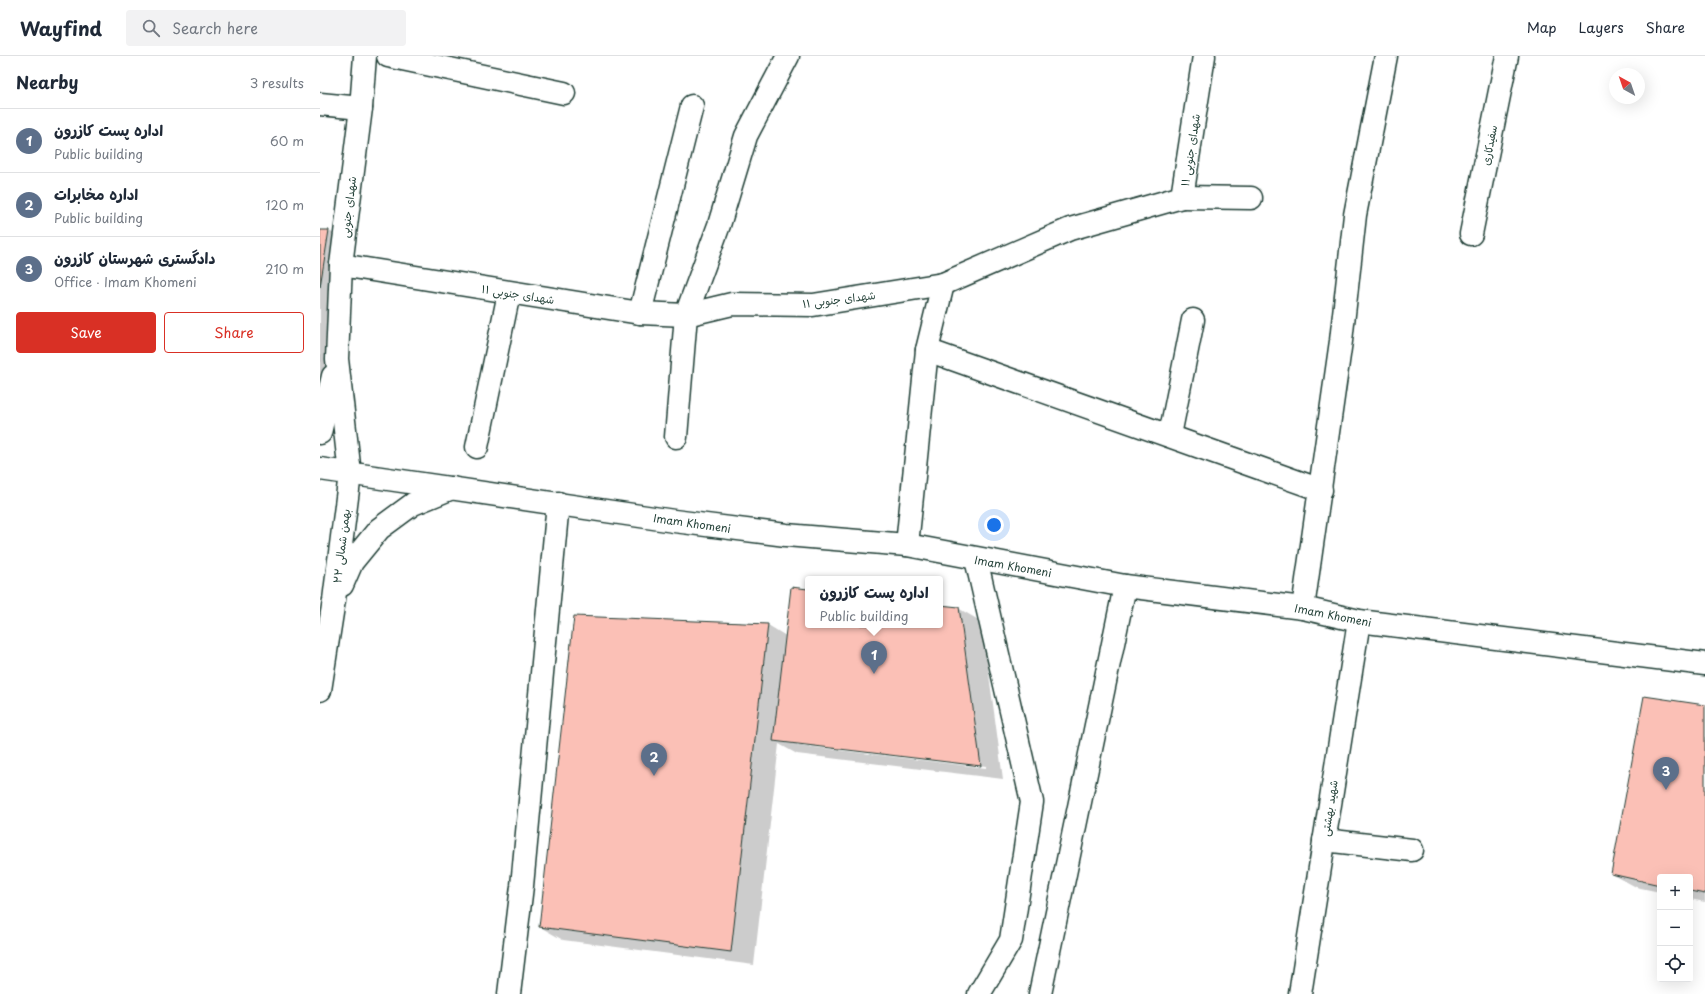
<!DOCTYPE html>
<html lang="en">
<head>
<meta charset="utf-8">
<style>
  body { margin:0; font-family:"Playpen Sans","Playpen Sans Arabic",sans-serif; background:#f2f2f3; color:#1f2937 }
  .controls { position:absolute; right:12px; bottom:12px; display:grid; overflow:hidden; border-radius:4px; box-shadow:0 4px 16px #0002 }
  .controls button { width:36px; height:36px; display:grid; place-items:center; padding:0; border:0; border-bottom:1px solid #e0e1e3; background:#fff; color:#1f2937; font:20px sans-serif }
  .compass { position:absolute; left:1289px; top:12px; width:36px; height:36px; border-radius:50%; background:#fff; box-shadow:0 4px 16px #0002; rotate:320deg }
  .you { position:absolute; left:674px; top:469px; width:14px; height:14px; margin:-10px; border:3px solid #fff; border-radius:50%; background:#1a73e8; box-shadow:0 0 0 6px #1a73e833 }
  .badge { display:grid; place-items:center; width:26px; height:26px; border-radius:50%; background:#d93025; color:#fff; font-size:13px; font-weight:700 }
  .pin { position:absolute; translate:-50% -33px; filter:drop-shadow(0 1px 2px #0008) }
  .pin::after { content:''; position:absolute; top:21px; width:14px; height:12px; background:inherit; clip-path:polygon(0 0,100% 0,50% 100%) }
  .popup { position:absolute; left:485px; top:520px; width:138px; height:52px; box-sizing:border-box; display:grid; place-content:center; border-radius:4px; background:#fff; filter:drop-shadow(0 1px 3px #0005); font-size:13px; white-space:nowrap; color:#747a83 }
  .popup b { font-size:15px; color:#1f2937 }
  .popup::after { content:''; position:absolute; left:50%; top:100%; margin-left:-8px; border:8px solid transparent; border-top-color:#fff }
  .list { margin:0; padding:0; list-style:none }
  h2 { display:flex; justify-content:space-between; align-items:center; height:52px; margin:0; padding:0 16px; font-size:17px }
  h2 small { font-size:13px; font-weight:400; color:#747a83 }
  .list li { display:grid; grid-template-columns:26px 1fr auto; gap:12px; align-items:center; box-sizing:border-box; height:64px; padding:0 16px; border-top:1px solid #e0e1e3 }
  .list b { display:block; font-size:15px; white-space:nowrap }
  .list p { margin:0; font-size:13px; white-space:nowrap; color:#747a83 }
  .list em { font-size:13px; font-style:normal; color:#747a83 }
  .actions { display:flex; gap:8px; padding:12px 16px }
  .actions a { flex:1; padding:9px 0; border:1px solid #d93025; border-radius:4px; text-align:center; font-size:14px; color:#d93025 }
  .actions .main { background:#d93025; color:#fff }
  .icon { flex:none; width:22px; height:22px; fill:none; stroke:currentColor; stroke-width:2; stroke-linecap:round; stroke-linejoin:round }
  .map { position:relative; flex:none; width:1385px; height:938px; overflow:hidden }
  header { display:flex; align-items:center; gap:24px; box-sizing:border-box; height:56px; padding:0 20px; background:#fff; border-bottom:1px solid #e0e1e3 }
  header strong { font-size:19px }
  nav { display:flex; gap:22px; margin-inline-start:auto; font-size:14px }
  .search { width:280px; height:36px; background:#f2f2f3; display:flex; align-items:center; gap:10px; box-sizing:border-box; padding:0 14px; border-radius:4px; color:#747a83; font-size:15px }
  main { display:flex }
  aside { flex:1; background:#fff }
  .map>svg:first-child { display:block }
  .shadow { fill:#0003; fill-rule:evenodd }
  .building { fill:#fbc0b6; stroke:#1f3d34 }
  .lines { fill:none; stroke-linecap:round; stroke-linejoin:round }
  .minor-casing { stroke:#1f3d34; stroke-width:25 }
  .tertiary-casing { stroke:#1f3d34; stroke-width:25 }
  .secondary-casing { stroke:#1f3d34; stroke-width:25 }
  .minor { stroke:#fff; stroke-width:22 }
  .tertiary { stroke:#fff; stroke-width:22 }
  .secondary { stroke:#fff; stroke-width:22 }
  .labels { text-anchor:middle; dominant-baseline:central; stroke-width:3.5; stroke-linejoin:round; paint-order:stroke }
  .street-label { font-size:11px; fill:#1f3d34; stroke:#fff }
</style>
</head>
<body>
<header>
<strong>Wayfind</strong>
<div class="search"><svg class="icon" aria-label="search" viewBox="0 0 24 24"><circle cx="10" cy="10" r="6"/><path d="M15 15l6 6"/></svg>Search here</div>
<nav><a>Map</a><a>Layers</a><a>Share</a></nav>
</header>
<main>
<aside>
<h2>Nearby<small>3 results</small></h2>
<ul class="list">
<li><span class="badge" style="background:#5c6f8a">1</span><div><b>اداره پست کازرون</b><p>Public building</p></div><em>60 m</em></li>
<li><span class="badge" style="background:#5c6f8a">2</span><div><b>اداره مخابرات</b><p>Public building</p></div><em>120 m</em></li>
<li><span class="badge" style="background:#5c6f8a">3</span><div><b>دادگستری شهرستان کازرون</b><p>Office · Imam Khomeni</p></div><em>210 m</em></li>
</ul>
<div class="actions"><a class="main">Save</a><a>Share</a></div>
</aside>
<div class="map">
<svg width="1385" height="938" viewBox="0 0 1385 938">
  <rect width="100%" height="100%" fill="#fff"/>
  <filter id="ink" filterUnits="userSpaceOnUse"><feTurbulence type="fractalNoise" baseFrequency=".025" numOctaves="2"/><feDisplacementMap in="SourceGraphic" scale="8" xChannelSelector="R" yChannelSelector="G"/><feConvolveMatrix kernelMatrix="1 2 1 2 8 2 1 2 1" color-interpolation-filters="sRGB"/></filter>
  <g filter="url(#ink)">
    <g class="shadow">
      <path d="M0,175H9L32,188L8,326L0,332Z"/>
      <path d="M488,534V569H620V550L638,552L662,566L683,723L477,698L459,688L434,909L243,884L220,871L448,569L466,580ZM477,687L666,710V712L477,689Z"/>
      <path d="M1385,650V846L1370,843V821H1340V836L1316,831L1292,818Z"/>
    </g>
    <g class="building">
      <path d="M0,174H9L0,231Z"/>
      <path d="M471,531L488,533V569H620V549L639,551L661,710L453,685Z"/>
      <path d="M254,560L448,568L411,896L219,871Z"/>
      <path d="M1324,640L1385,649V838L1370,835V821H1340V829L1291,818Z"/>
    </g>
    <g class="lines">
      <defs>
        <g id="minor">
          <path d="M68,0L244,37"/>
          <path d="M0,48L41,52"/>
          <path d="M862,141L931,142"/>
          <path d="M1151,178L1187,0"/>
          <path d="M21,209L320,257L366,259L412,248L493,249L623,228L750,173L862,141L884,0"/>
          <path d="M320,257L372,50"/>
          <path d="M607,294L1001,434"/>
          <path d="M850,379L873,264"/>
          <path d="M356,381L366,259L399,169L426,80L468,0"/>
          <path d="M157,391L189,237"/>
          <path d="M587,489L607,294L623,228"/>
          <path d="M656,503L712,746L691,884L659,938"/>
          <path d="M983,552L1021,285L1035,159L1066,0"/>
          <path d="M1004,784L1092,794"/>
          <path d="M189,938L202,830L238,447"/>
          <path d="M720,938L805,530"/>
        </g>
        <path id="tertiary" d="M980,938L1039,565"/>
        <g id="secondary">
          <path d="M0,377L13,320"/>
          <path d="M0,413L354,465L466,479L587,489L805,530L983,552L1039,565L1385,608"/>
          <path d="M22,529L32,506L59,473L93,448L132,432"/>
          <path d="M0,634L14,544L30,418L17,303L21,209L41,52L45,0"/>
        </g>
      </defs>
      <use href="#minor" class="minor-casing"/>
      <use href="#tertiary" class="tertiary-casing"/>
      <use href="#secondary" class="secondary-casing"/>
      <use href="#minor" class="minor"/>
      <use href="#tertiary" class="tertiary"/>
      <use href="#secondary" class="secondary"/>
    </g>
  </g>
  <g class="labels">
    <g class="street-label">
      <text transform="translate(1169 89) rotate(-79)">سفیدکاری</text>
      <text transform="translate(870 94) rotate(-81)">۱۱ شهدای جنوبی</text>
      <text transform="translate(28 151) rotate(-83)">شهدای جنوبی</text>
      <text transform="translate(198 238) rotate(9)">۱۱ شهدای جنوبی</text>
      <text transform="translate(519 243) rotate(-7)">۱۱ شهدای جنوبی</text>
      <text transform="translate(372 467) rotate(8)">Imam Khomeni</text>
      <text transform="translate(21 490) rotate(-83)">۲۲ بهمن شمالی</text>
      <text transform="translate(693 510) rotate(10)">Imam Khomeni</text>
      <text transform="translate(1013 559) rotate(11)">Imam Khomeni</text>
      <text transform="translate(1009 752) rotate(-81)">شهید بهشتی</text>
    </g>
  </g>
</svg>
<div class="controls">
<button>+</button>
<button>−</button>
<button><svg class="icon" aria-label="locate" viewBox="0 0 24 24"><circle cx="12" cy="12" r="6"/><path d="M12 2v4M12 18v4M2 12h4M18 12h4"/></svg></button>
</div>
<svg class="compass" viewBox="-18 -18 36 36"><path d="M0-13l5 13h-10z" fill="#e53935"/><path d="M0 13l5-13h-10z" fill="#747a83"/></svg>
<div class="you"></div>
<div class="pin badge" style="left:554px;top:618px;background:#5c6f8a">1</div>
<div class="popup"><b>اداره پست کازرون</b>Public building</div>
<div class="pin badge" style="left:334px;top:720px;background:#5c6f8a">2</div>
<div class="pin badge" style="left:1346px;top:734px;background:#5c6f8a">3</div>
</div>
</main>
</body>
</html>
